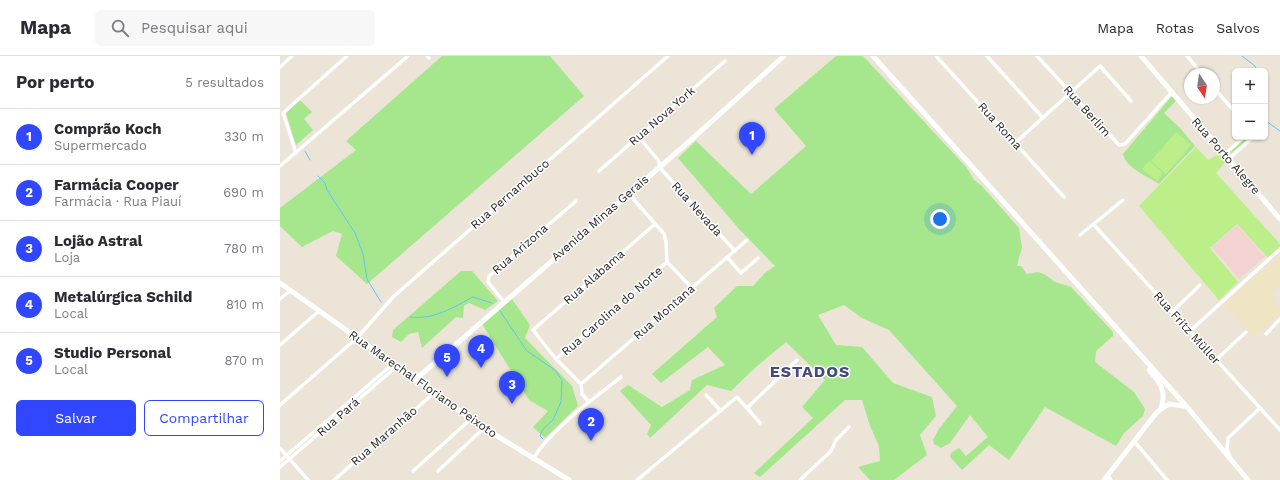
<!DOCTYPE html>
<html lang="pt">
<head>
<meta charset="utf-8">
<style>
  body { margin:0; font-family:"Work Sans",sans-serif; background:#f7f7f7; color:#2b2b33 }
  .controls { position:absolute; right:12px; top:12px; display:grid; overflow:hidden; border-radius:6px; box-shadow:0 1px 3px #0004 }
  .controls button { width:36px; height:36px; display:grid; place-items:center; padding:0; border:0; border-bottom:1px solid #e1e1e2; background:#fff; color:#2b2b33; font:20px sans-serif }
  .compass { position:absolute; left:904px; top:12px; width:36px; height:36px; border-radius:50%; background:#fff; box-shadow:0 1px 3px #0004; rotate:167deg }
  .you { position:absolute; left:660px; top:163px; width:14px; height:14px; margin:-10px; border:3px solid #fff; border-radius:50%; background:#1a73e8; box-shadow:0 0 0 6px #1a73e833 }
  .badge { display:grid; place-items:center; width:26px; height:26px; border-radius:50%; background:#3047ff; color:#fff; font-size:13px; font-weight:700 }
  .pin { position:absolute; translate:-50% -33px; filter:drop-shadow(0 1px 2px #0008) }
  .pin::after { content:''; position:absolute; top:21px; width:14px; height:12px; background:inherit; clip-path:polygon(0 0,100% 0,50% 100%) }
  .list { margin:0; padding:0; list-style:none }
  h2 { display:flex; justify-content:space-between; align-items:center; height:52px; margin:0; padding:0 16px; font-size:17px }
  h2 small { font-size:13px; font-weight:400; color:#7c7c81 }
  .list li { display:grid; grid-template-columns:26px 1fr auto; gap:12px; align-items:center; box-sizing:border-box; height:56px; padding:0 16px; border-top:1px solid #e1e1e2 }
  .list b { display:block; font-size:15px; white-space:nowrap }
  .list p { margin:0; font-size:13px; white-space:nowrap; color:#7c7c81 }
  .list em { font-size:13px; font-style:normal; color:#7c7c81 }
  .actions { display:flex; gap:8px; padding:12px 16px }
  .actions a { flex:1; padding:9px 0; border:1px solid #3047ff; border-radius:6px; text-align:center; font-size:14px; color:#3047ff }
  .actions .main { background:#3047ff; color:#fff }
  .icon { flex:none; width:22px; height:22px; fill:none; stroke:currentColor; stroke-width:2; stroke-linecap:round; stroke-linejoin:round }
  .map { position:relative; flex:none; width:1000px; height:424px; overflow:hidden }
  header { display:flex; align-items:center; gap:24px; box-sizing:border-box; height:56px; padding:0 20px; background:#fff; border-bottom:1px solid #e1e1e2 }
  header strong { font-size:19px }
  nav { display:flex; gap:22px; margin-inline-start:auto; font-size:14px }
  .search { width:280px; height:36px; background:#f7f7f7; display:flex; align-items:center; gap:10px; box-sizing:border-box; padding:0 14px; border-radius:6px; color:#7c7c81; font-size:15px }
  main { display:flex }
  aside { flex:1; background:#fff }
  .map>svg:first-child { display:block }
  .education { fill:#efe4c4 }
  .medical { fill:#f3d3d2 }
  .green { fill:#a6e78e }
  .pitch { fill:#bcef89 }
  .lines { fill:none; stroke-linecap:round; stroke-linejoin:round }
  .stream { stroke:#60c4f6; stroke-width:1 }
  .street { stroke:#fff; stroke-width:3.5 }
  .secondary { stroke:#fff; stroke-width:5 }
  .labels { text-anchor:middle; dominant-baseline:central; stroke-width:3; stroke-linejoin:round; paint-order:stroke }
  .street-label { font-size:12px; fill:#272727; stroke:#fff }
  .district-label { font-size:16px; font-weight:bold; letter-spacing:1px; fill:#454a7a; stroke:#fff }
</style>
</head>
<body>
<header>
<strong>Mapa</strong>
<div class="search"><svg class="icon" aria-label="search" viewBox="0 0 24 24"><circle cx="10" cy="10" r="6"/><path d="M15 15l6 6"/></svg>Pesquisar aqui</div>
<nav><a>Mapa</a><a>Rotas</a><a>Salvos</a></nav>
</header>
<main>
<aside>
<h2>Por perto<small>5 resultados</small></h2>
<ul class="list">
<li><span class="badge">1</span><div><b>Comprão Koch</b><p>Supermercado</p></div><em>330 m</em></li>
<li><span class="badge">2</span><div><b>Farmácia Cooper</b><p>Farmácia · Rua Piauí</p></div><em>690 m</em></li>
<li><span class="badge">3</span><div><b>Lojão Astral</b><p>Loja</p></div><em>780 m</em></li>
<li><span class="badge">4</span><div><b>Metalúrgica Schild</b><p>Local</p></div><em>810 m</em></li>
<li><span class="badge">5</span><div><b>Studio Personal</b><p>Local</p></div><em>870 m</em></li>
</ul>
<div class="actions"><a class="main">Salvar</a><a>Compartilhar</a></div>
</aside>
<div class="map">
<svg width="1000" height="424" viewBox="0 0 1000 424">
  <rect width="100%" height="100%" fill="#ebe4d7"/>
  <path class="education" d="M1000,200V230L990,239L1000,252V259L973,282L944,247Z"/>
  <path class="medical" d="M957,169L985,201L959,223L932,191Z"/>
  <g class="green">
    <path d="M162,0H270L304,40L87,228L56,200L62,178L53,175L22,191L0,170V152L76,94L66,85Z"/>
    <path d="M556,0H583L687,112L694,124L701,129L739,172L742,191L737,210H741L747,218L758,216L764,218L775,226L791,231L833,276V280L816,295L815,306L854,336L865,353L863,360L844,377L836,390L765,351L729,404L709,389L682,414L670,401L671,397L679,392L686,400L708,381L690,359L670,387L661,392L654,388L653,384L659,373L677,350L609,274L582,262L564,249L538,259L556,289L582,291L613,327L652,341L656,360L640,379L647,399L614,424H590L578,411L600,405L599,390L590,370L582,344H565L480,421L474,417L533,362L522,351L545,324L506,286L476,311L451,335L427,329L370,382L367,378L371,369L340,335L348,329L382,351L410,334L412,324L445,309L428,291L381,327L372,318L437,261L434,252L457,230H473L486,216L495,210L460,174L398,102L416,85L471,138L526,90L494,53Z"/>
    <path d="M892,40L896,45L884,57L900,72L915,90L879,128C867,120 846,112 843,98Z"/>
    <path d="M20,44L32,56L24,63L33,74L16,89L6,57Z"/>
    <path d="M966,81L969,83L951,97L950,95Z"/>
    <path d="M181,215H192L218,245L205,254L189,247L184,250L183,262L176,261L142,292L138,276L129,278L121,286L112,281L113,274Z"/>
    <path d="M232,243L250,269L245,282L292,330L298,350L265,382L253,371L268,355L249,344L202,268Z"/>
  </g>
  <g class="pitch">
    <path d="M896,76L911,89L886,118L871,105Z"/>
    <path d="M916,91L928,104L940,97L947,105L936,117L1000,188V191L988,202L957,168L930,192L958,226L939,244L859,150Z"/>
    <path d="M869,105L883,117L877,125L862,113Z"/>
  </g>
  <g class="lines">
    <g class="stream">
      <path d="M962,0L975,10L977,15"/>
      <path d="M985,61L986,65L1000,75"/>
      <path d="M25,95L30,104"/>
      <path d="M38,120L45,127L47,134L75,177L83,198L87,223L101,246"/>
      <path d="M220,255L247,295L275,314L282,324L281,346L273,364L263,373L260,380L263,383"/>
      <path d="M130,261C154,264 172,252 193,241L212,247"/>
    </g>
    <g class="street">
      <path d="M147,0L149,2"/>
      <path d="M656,0L784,141"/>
      <path d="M707,0L763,62"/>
      <path d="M757,0L839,89L845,88L892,36"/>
      <path d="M907,0L922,18"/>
      <path d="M0,11L12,0"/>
      <path d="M934,32L955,56"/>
      <path d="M358,80L378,104L382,114L455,195"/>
      <path d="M735,87L820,10L851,45"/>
      <path d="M16,97L3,57L67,0"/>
      <path d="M945,98L964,81"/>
      <path d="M949,103L973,81"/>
      <path d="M0,110L128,0"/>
      <path d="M319,115L445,5"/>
      <path d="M349,138L384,178L386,186L387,206L412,232"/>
      <path d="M814,169L1000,374"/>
      <path d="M800,179L843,144"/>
      <path d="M447,201L461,217L478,202"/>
      <path d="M0,243L10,235"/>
      <path d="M224,246L208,226L209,220L296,145"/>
      <path d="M892,256L920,229"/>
      <path d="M910,275L1000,193"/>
      <path d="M986,278L1000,263"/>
      <path d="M0,289L39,255"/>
      <path d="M276,303L387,206"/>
      <path d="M936,304L966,276"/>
      <path d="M301,328L467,184"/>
      <path d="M426,339L441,355"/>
      <path d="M309,346L302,338L301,328L276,303L253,274L375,168"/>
      <path d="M0,349L77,282L113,241L388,0"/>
      <path d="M467,352L517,304"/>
      <path d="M854,385L887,424"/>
      <path d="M0,392L28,424"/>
      <path d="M950,401L947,392L948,382L979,353"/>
      <path d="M253,403C271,373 313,343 341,321"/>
      <path d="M0,405L113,308"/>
      <path d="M0,411L116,311"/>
      <path d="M133,415L191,363"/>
      <path d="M158,415L204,372"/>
      <path d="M827,419L831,424"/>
      <path d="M54,424L154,337"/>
      <path d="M357,424L457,341L480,367"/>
      <path d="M520,424L551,395L556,384L569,371"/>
    </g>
    <g class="secondary">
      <path d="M593,0L907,351L968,424"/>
      <path d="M861,0L1000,163"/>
      <path d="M0,227L204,372L289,424"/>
      <path d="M869,314C880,326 887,335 881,352"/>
      <path d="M135,324L412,83L504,0"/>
      <path d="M824,424L877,356L889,348L904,350"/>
    </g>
  </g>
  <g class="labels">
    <g class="street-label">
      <text transform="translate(807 55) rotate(48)">Rua Berlim</text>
      <text transform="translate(382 60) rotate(-41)">Rua Nova York</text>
      <text transform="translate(720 70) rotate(48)">Rua Roma</text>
      <text transform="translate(946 100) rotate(49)">Rua Porto Alegre</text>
      <text transform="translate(230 138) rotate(-41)">Rua Pernambuco</text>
      <text transform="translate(417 153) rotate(48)">Rua Nevada</text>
      <text transform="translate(320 162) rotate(-41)">Avenida Minas Gerais</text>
      <text transform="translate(240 193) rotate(-41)">Rua Arizona</text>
      <text transform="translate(314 221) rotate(-41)">Rua Alabama</text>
      <text transform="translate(332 255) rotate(-41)">Rua Carolina do Norte</text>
      <text transform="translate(384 256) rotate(-41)">Rua Montana</text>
      <text transform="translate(907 272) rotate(48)">Rua Fritz Müller</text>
      <text transform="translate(143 328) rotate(35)">Rua Marechal Floriano Peixoto</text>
      <text transform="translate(58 361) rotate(-41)">Rua Pará</text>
      <text transform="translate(104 380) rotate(-41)">Rua Maranhão</text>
    </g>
    <g class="district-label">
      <text x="530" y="315">ESTADOS</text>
    </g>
  </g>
</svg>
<div class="controls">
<button>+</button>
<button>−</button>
</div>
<svg class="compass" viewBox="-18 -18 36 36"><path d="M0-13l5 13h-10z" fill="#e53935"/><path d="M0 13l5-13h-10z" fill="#7c7c81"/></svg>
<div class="you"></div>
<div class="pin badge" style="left:472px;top:99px">1</div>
<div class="pin badge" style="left:311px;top:385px">2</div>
<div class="pin badge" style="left:232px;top:348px">3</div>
<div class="pin badge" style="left:201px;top:312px">4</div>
<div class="pin badge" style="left:167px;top:321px">5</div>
</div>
</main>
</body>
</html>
